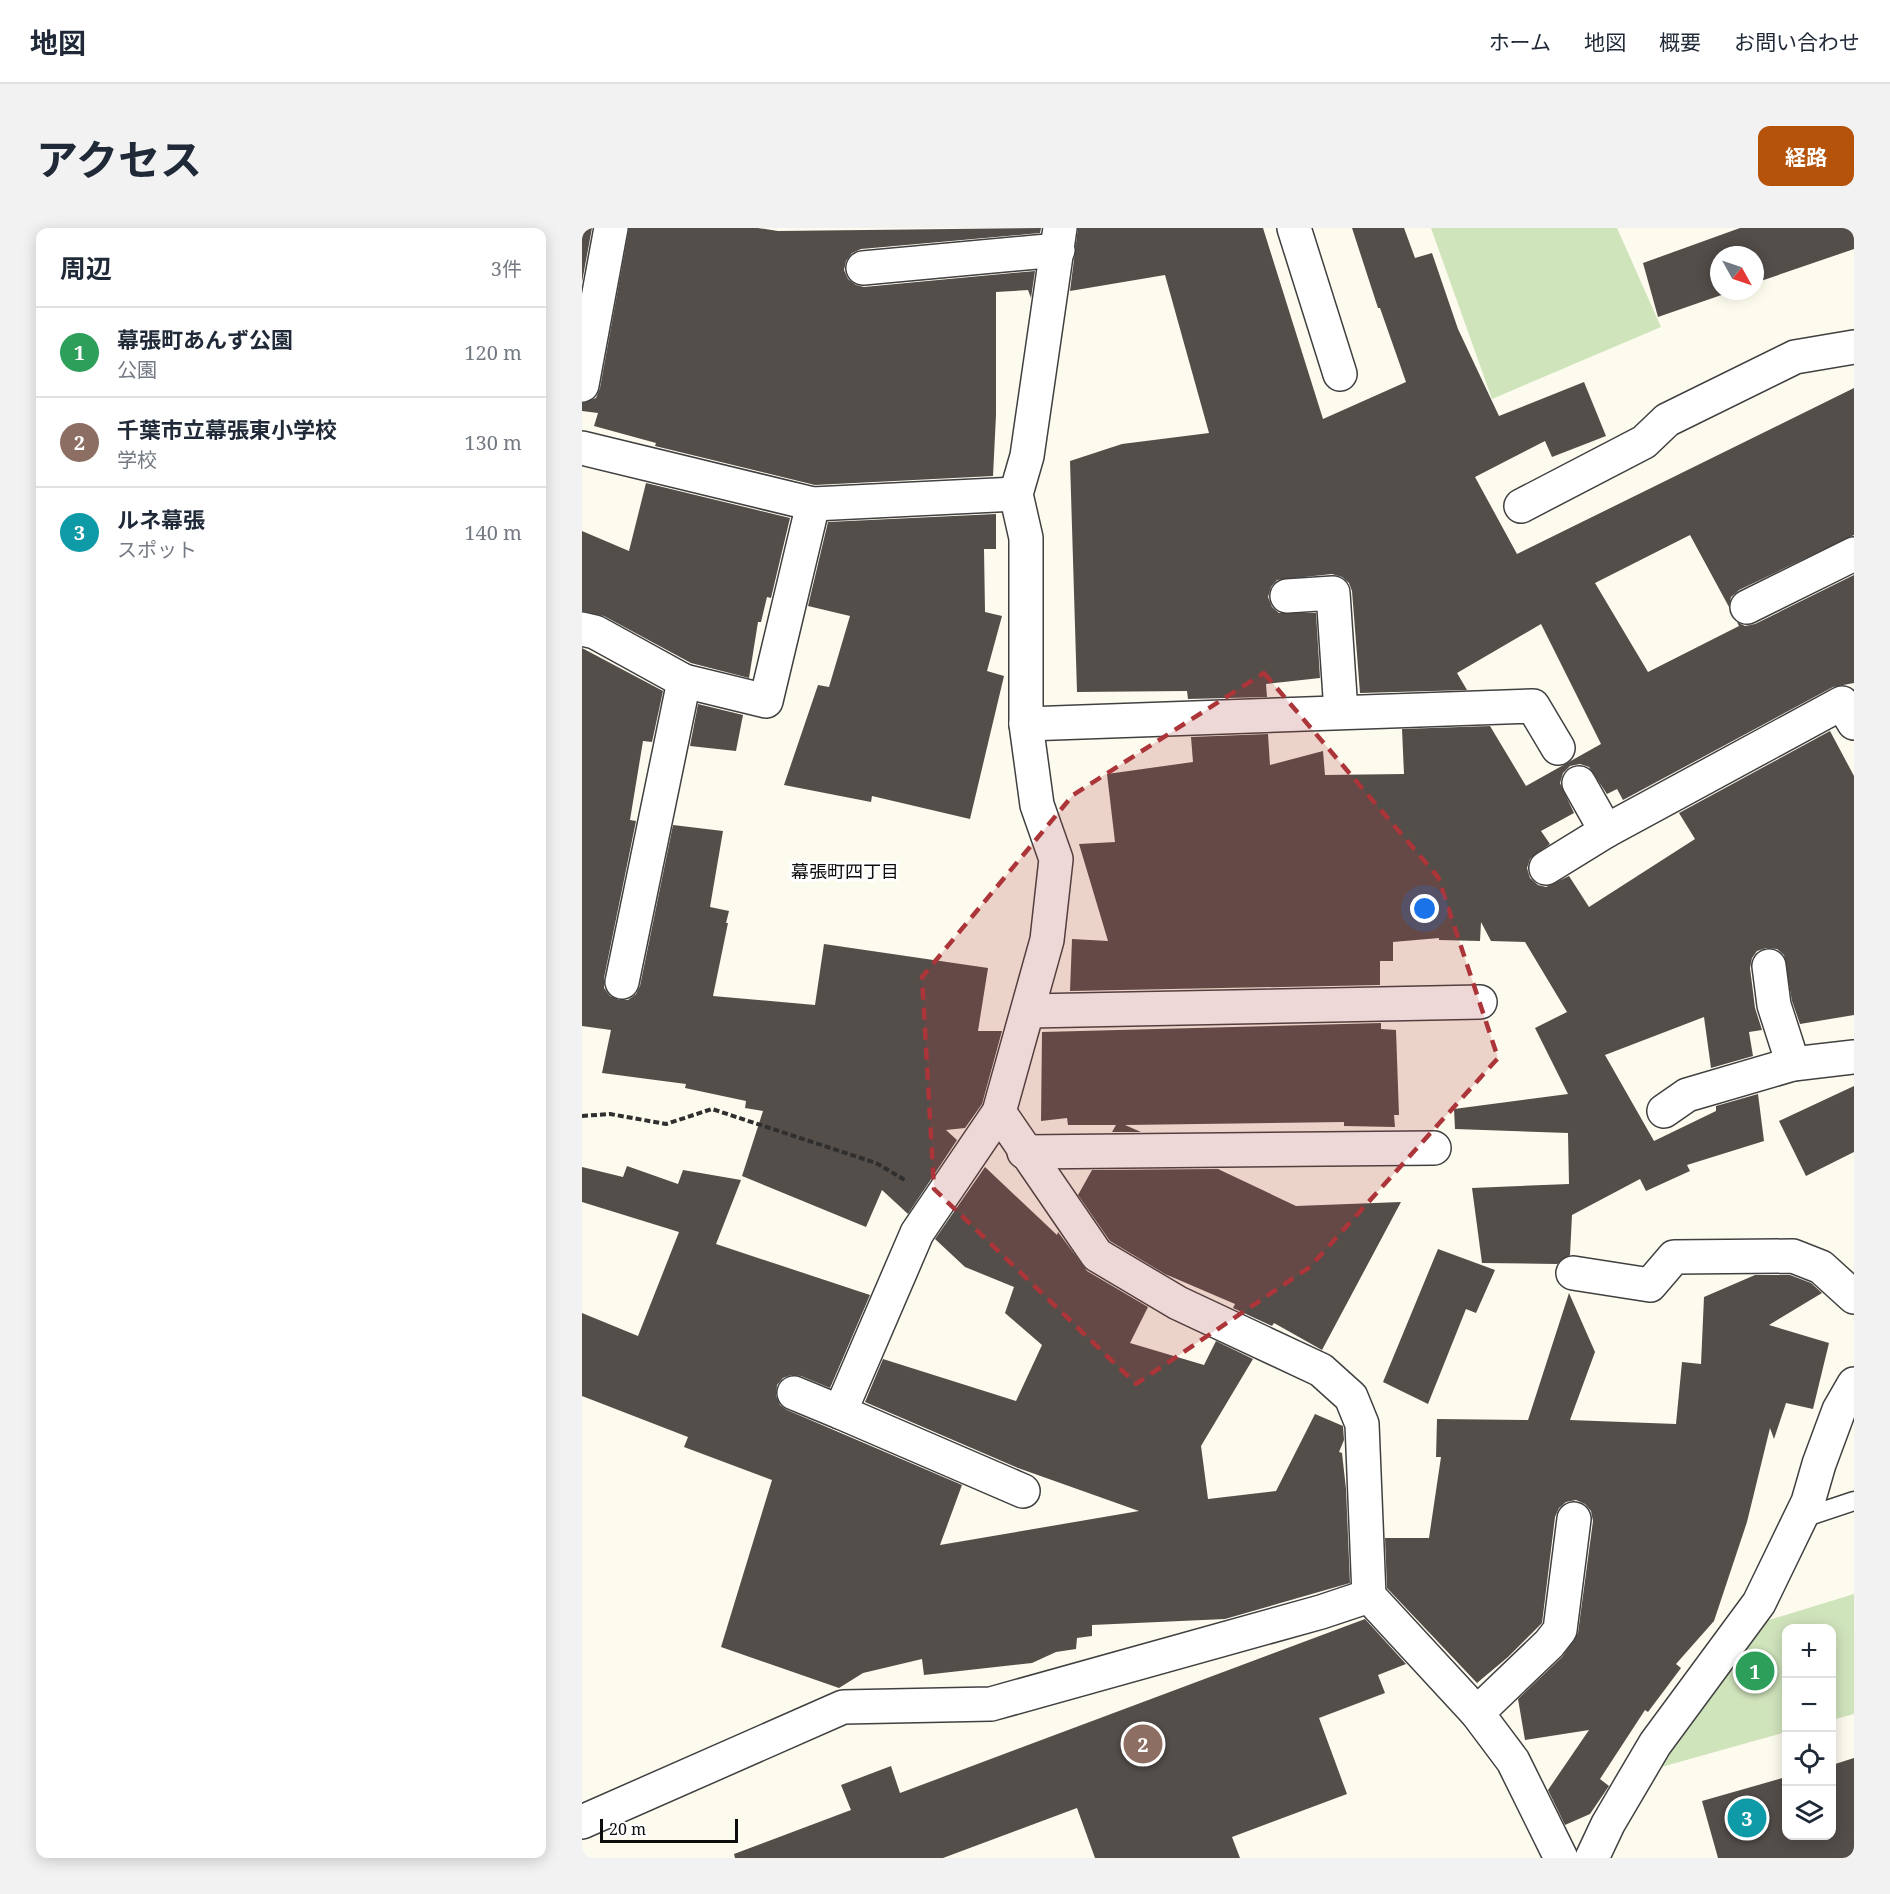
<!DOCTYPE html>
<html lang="ja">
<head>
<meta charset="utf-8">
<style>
  body { margin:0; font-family:"Noto Serif","Noto Sans JP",serif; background:#f2f2f3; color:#1f2937 }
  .controls { position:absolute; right:18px; bottom:18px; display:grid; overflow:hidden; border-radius:12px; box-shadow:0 3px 15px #0003 }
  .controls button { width:54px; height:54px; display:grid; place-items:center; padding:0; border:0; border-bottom:2px solid #e0e1e3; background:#fff; color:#1f2937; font:30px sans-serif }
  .compass { position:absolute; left:1128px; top:18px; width:54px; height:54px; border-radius:50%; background:#fff; box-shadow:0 3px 15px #0003; rotate:130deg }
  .scale { position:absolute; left:18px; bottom:15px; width:138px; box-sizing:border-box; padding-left:6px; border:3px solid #0d0d0d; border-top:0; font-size:16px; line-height:21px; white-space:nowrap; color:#0d0d0d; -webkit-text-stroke:4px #fff; paint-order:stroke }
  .you { position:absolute; left:843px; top:681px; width:21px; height:21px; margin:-15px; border:4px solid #fff; border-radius:50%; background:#1a73e8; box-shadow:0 0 0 9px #1a73e833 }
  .badge { display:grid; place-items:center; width:39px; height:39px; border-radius:50%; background:#b45309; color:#fff; font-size:20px; font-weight:700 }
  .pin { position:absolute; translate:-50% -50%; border:3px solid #fff; box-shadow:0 2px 6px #0006 }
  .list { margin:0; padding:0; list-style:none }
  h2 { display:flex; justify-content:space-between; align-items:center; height:78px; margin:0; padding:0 24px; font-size:26px }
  h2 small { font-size:20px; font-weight:400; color:#747a83 }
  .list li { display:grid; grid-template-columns:39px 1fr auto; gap:18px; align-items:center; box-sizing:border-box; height:90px; padding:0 24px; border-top:2px solid #e0e1e3 }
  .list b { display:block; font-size:22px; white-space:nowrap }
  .list p { margin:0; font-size:20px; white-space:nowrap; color:#747a83 }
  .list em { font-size:20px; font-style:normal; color:#747a83 }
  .icon { flex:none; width:33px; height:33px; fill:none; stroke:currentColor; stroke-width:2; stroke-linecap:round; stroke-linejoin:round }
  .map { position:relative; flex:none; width:1272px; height:1630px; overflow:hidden; border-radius:12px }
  header { display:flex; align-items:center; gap:36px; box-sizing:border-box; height:84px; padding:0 30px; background:#fff; border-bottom:2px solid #e0e1e3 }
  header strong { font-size:28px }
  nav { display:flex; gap:33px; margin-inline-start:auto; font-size:21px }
  .intro { display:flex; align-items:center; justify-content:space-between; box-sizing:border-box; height:144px; padding:0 36px }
  h1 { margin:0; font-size:42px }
  .button { padding:15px 27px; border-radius:12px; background:#b45309; color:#fff; font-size:21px; font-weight:700 }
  main { display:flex; gap:36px; padding:0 36px }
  aside { flex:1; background:#fff; border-radius:12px; box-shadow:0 3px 15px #0003 }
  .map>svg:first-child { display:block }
  .green { fill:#d0e4bc }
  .building { fill:#544e4a }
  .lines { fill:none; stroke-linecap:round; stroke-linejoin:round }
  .lane-casing { stroke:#404040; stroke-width:21 }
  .street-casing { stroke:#404040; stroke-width:36 }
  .path { stroke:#2f2f2f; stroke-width:4; stroke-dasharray:6 3; stroke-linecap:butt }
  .lane { stroke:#fff; stroke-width:18 }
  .street { stroke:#fff; stroke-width:33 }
  .marked { fill:#ac3539; fill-opacity:0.2; stroke:#ac3539; stroke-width:4.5; stroke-dasharray:12 8; stroke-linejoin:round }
  .labels { text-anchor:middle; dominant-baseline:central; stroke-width:6; stroke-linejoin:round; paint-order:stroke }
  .neighbourhood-label { font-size:18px; fill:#0d0d0d; stroke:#fff }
</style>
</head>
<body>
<header>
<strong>地図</strong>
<nav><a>ホーム</a><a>地図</a><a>概要</a><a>お問い合わせ</a></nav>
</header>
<div class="intro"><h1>アクセス</h1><a class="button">経路</a></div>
<main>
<aside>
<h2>周辺<small>3件</small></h2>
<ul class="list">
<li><span class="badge" style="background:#2e9e5b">1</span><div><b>幕張町あんず公園</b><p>公園</p></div><em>120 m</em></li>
<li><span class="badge" style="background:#8d6e63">2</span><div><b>千葉市立幕張東小学校</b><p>学校</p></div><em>130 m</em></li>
<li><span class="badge" style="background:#0f9aa8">3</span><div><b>ルネ幕張</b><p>スポット</p></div><em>140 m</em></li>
</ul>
</aside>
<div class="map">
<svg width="1272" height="1630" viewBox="0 0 1272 1630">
  <rect width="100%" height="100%" fill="#fdfaee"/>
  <g class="green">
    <path d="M849,0H1035L1079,99L910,171Z"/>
    <path d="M1272,1366V1486L1250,1492V1400H1204V1504L1065,1543L1177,1395Z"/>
  </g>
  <g class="building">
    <path d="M0,0H10L0,54Z"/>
    <path d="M47,0H176L196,3L459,0L458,5L279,21L270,25L264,33L262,42L266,51L274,57L282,59L453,43L449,70L446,62L414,64V187L411,248L233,257L73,218L74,215L12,198L16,185L0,183V175L14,170L18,160Z"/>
    <path d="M496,0H681L741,191L824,154L798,80H796L770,0H822L833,30L850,25L876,101L917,188L1002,154L1024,208L970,229L963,213L893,249L935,326L1272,160V307L1157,362L1149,369L1147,379L1108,307L1013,355L1066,444L1157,398L1155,394L1163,398L1173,396L1272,347V455L1251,459L1041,572L1035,561L1025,566L1007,539L998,536L988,538L981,545L978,555L992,585L959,603L968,616L948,631L945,640L948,650L956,657L964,659L987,648L1007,679L1113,611L1097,585L1248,503L1272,548V787L1218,796L1210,773L1202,727L1195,721L1184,720L1175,723L1170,730L1168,740L1173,780L1180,802L1167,804L1171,828L1129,840L1122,789L1023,827L1072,913L1134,883V878L1176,866L1182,913L1105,937L1108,943L1064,963L1058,951L990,987L988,1027L975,1036L900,1035L890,960L987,956L986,905L873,901L872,881L986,866L953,800L985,784L943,714L909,713L899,694L898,713L857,712V710L811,714V733H798V757L488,763L490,711L526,713L497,616L533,614L525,546L611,534L609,509L686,506L688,537L741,523L743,547L822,546L820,501L908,498L944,558L1019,516L959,396L875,445L885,462L778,465L770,363L767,355L760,349L750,346L695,352L689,359L686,369L690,379L697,385H734L738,450L684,456L685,469L606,471L605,463L495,464L488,233L540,216L627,205L583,47L488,63Z"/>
    <path d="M1158,0H1272V21L1173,55V27H1137V63H1151L1076,89L1061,35Z"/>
    <path d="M64,255L208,290L189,370L185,369L179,394H176L167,450L109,435L22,388L0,383V303L47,323Z"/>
    <path d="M414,286V321H402L403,384L420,388L405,443L422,448L388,591L290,568L289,574L202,557L236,457L247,459L268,388L226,378L246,294Z"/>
    <path d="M0,420L81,463L70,514L61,513L48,592L54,593L22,750V760L28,768L37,772H46L54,766L58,758L91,597L141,603L128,679L147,683L144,695H146L131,768L233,777L242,716L406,740L396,803H420L400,876L383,900L364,902L375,912L326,986L300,962L284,999L160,948L181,883L163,880L164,873L103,860L104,856L20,845L29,802L0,798Z"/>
    <path d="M116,476L161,487L154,523L108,518Z"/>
    <path d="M799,795V801L814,802L817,887H812L813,899L762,898V894L543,897L559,904H530L534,897H486L485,890L459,893L460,804Z"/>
    <path d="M1272,858V924L1224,948L1197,893Z"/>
    <path d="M45,938L96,956L101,942L159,952L134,1016L288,1067L248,1160L219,1148L209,1147L201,1150L195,1157L194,1168L198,1177L205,1182L380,1257L358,1317L557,1283L436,1240L283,1174L301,1131L434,1173L460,1117L423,1085L432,1059L383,1039L353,1011L403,939L475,1007L476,1004L505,1043L566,1079L548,1115L622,1137L634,1113L671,1131L619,1218L626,1271L694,1263L733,1186L761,1198L762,1212L757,1224L760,1225L764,1261L768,1355L643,1391L510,1397V1408L495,1410L494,1421L474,1424L450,1435L342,1447L340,1431L281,1445L257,1460L139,1419L190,1252L102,1219L106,1209L0,1168V1085L56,1108L97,1004L0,974V939L41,949Z"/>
    <path d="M636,941L714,978L819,974L740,1122L692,1095L690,1098L651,1080L653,1076L583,1046L528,1013L496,967L510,942Z"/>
    <path d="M856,1021L913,1042L894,1085L884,1081L846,1176L801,1154Z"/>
    <path d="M1173,1047H1208L1229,1055L1240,1065L1187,1097L1247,1115L1231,1181L1204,1175L1192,1211L1188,1200L1165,1294L1132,1393L1094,1436L1099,1440L1066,1484L1063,1482L1018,1551L1027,1558L1008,1586L983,1597L966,1562L1007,1502L943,1512L936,1471L980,1429L996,1405L1011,1293L1009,1283L1003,1276L994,1272L984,1274L977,1280L973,1289L960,1395L926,1429L895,1455L805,1360L803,1310H847L859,1229H854L855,1191L946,1192L987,1065L1013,1124L988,1192L1094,1196L1100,1134L1119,1136L1122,1069Z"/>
    <path d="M783,1391L824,1436L796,1447L803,1465L737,1490L765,1566L650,1609L658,1630H513L495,1580L361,1630H153L152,1626L269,1582L259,1557L309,1538L318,1565Z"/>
    <path d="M1272,1530V1630H1136L1120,1573L1204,1549V1608H1250V1537Z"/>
  </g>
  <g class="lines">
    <defs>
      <path id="lane" d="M1218,1291L1272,1273"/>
      <g id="street">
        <path d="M712,0L758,146"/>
        <path d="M281,40L476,22"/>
        <path d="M0,157L29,0"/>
        <path d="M0,220L231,276L434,266"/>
        <path d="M939,278L1062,214L1085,192L1213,129L1272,119"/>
        <path d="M705,368L751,365L759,484"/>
        <path d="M1165,379L1272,326"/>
        <path d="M0,401L13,404L102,453L184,473L231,276"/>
        <path d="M444,496L951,478L976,520"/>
        <path d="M997,555L1024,603L1260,475L1272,495"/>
        <path d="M964,640L1024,603"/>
        <path d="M1187,738L1192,777L1211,836"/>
        <path d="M40,754L102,453"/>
        <path d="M447,783L898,774"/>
        <path d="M1082,883L1105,867L1211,836L1272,829"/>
        <path d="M417,884L515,1027L596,1075L739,1142L769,1169L780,1196L787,1368L895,1485L931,1533L979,1630"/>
        <path d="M442,924L852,920"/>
        <path d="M991,1045L1068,1057L1092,1029L1211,1028L1239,1039L1272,1069"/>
        <path d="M212,1165L258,1184"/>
        <path d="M441,1263L258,1184L335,1005L417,884L465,712L474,631L455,577L444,496V310L434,266L445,228L478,0"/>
        <path d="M895,1485L967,1416L978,1402L992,1291"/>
        <path d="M0,1594L261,1479L409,1476L739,1384L787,1368"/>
        <path d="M1010,1630L1026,1596L1073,1516L1177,1375L1226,1274L1237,1236L1257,1182L1272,1156"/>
      </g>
    </defs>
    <use href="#lane" class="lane-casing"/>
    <use href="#street" class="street-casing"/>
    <path class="path" d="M0,888L28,886L84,896L130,881L294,935L323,952"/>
    <use href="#lane" class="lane"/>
    <use href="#street" class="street"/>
  </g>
  <path class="marked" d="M682,445L856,649L916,830L728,1039L554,1156L352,961L340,749L491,567Z"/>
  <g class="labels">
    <g class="neighbourhood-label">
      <text x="263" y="643">幕張町四丁目</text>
    </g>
  </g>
</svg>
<div class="controls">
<button>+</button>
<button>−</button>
<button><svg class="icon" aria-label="locate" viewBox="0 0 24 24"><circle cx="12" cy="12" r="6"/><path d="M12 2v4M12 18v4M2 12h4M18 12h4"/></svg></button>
<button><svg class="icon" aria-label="layers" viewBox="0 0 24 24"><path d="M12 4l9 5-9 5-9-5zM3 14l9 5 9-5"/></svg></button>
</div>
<svg class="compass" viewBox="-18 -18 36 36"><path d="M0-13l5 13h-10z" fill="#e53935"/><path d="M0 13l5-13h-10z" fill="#747a83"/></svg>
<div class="scale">20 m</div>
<div class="you"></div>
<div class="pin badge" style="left:1173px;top:1443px;background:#2e9e5b">1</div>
<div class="pin badge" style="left:561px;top:1516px;background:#8d6e63">2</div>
<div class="pin badge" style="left:1165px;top:1590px;background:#0f9aa8">3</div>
</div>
</main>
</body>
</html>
